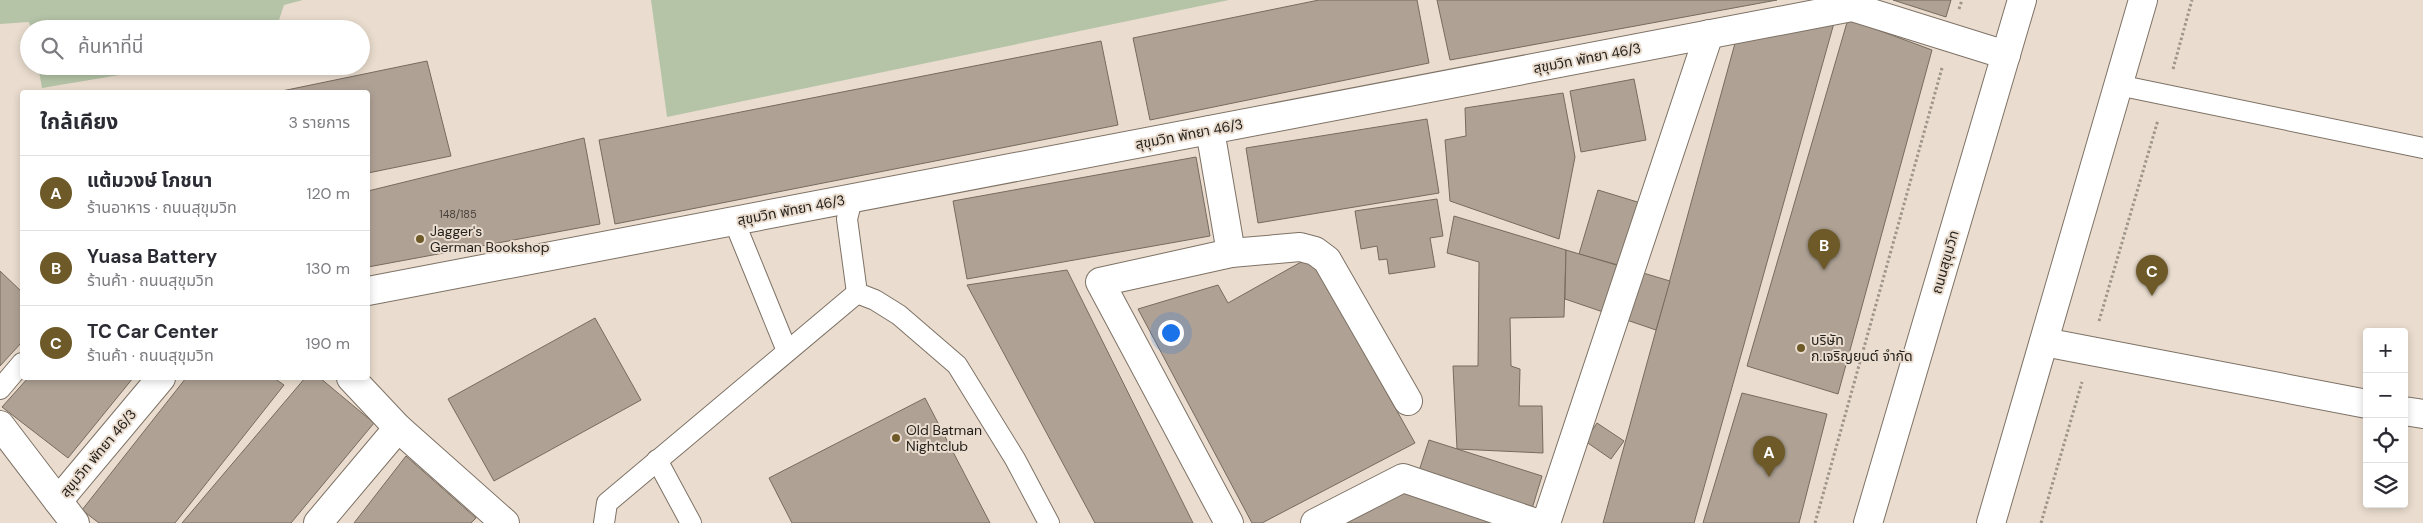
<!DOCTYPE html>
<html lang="th">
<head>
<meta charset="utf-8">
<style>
  body { margin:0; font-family:"DM Sans","Noto Sans Thai",sans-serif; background:#f2f2f3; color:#2b2b33 }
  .controls { position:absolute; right:15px; bottom:15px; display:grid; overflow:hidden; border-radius:5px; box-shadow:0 2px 8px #0003 }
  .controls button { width:45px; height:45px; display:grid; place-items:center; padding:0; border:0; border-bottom:1px solid #e1e1e2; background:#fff; color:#2b2b33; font:25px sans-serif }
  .you { position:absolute; left:1170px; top:332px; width:18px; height:18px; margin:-12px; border:4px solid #fff; border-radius:50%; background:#1a73e8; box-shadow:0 0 0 8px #1a73e833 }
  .badge { display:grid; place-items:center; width:32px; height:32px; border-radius:50%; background:#6d5a28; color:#fff; font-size:16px; font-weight:700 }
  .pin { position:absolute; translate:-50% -41px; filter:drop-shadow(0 1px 2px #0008) }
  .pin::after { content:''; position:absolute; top:26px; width:18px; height:15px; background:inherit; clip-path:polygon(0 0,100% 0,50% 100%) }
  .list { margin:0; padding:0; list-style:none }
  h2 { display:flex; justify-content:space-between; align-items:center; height:65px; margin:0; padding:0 20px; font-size:21px }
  h2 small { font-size:16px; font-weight:400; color:#7c7c81 }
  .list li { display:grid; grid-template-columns:32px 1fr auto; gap:15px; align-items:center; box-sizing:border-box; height:75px; padding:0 20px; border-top:1px solid #e1e1e2 }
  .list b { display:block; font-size:19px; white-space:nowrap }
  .list p { margin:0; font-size:16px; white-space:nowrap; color:#7c7c81 }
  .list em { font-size:16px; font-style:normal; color:#7c7c81 }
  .icon { flex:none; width:28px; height:28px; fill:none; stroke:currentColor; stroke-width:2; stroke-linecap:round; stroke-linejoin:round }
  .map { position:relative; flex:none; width:2423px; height:523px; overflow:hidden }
  .search { position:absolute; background:#fff; box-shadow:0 2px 8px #0003; left:20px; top:20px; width:350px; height:55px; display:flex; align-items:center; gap:12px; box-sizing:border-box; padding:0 18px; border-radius:28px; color:#7c7c81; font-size:19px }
  .panel { position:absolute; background:#fff; box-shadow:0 2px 8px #0003; left:20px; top:90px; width:350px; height:290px; border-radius:5px }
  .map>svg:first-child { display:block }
  .green { fill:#b5c4a7 }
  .building { fill:#afa295; stroke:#776b5f }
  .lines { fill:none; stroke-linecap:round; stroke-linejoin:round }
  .lane-casing { stroke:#7e7266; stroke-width:22 }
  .street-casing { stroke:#7e7266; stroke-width:30 }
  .highway-casing { stroke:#7e7266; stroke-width:30 }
  .path { stroke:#9f958b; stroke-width:3; stroke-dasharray:2.5 2.5; stroke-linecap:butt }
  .lane { stroke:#fff; stroke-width:20 }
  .street { stroke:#fff; stroke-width:28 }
  .highway { stroke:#fff; stroke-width:28 }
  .poi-dot { fill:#6d5a28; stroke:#eaddcf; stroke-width:2 }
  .labels { text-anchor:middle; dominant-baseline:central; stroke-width:4; stroke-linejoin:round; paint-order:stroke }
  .number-label { font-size:11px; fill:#48413a }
  .street-label { font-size:14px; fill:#25211c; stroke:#eaddcf }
  .poi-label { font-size:14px; fill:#25211c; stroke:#eaddcf; text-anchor:start }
</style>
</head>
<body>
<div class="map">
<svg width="2423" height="523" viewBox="0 0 2423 523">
  <rect width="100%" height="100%" fill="#eaddcf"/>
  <g class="green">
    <path d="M0,0H303L284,5L276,29H31L29,22L0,24Z"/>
    <path d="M651,0H1229L667,117Z"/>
    <path d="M38,66H173L42,88Z"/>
  </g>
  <g class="building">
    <path d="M1319,0H1417L1429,63L1150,120L1133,38Z"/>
    <path d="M1437,0H1777L1450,60Z"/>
    <path d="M1893,0H1951L1946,17Z"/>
    <path d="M1848,19L1932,50L1838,394L1747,366Z"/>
    <path d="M1834,23L1694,523H1603L1737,36Z"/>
    <path d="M1101,41L1118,125L615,224L599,140Z"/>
    <path d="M427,61L451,156L368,173V92H277Z"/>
    <path d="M1634,79L1646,140L1581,152L1570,91Z"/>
    <path d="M1563,93L1575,157L1559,239L1450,201L1445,140L1466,136L1465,108Z"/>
    <path d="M1427,119L1439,193L1258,223L1246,148Z"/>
    <path d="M584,138L600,224L368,267V191Z"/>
    <path d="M1196,157L1210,236L967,279L953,201Z"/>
    <path d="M1598,190L1644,204L1625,267L1579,254Z"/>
    <path d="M1437,199L1443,236L1430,238L1435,267L1389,274L1387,259L1379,260L1377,246L1361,249L1355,211Z"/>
    <path d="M1454,216L1566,250L1564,317L1510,318L1511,366L1520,369L1519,406H1542L1543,453L1457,449L1453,366H1478L1479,262L1447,253Z"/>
    <path d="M1566,250L1670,281L1656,330L1565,299Z"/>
    <path d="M1310,257L1415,443L1262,523H1252L1138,309L1218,285L1228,303Z"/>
    <path d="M1067,270L1193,523H1095L967,285Z"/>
    <path d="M0,271L22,292V342L0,366Z"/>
    <path d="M595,318L641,400L494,481L448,399Z"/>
    <path d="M28,378H133L68,458L2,407Z"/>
    <path d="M186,378H274L284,385L175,523H99L82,510Z"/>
    <path d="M305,378H320L374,423L291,523H182Z"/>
    <path d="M1742,393L1827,414L1799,523H1703Z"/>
    <path d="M925,398L990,523H792L769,478Z"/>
    <path d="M1597,423L1624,441L1611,459L1585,441Z"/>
    <path d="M1429,440L1542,476L1531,512L1417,477Z"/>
    <path d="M406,456L476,518L471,523H354Z"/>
    <path d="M1407,489L1505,523H1342Z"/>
  </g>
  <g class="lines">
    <defs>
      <g id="lane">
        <path d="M2118,85L2423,148"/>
        <path d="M852,199L847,219L857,293L875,300L899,315L957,365L1015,459L1049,523"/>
        <path d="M734,221L787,351"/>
        <path d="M0,389L22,363"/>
        <path d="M657,460L691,523"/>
        <path d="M604,523L607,503L857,293"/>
      </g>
      <g id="street">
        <path d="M1210,130L1231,253"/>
        <path d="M368,291L1852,7L2006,55"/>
        <path d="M2044,342L2367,404"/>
        <path d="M351,378L398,428L505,523"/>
        <path d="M2404,411L2423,414"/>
        <path d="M0,425L58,501L161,378"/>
        <path d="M58,501L75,523"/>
        <path d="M318,523L398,428"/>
        <path d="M1229,523L1100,282L1231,253L1300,247L1315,251L1327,260L1408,401"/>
        <path d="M1315,523L1403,478L1536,523"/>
        <path d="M1546,523L1709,34"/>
      </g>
      <g id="highway">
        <path d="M1868,523L2022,0"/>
        <path d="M1991,523L2143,0"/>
      </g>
    </defs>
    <use href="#lane" class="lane-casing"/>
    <use href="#street" class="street-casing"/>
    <use href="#highway" class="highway-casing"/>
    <g class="path">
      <path d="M1959,9L1962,0"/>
      <path d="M2173,69L2192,0"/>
      <path d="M2099,321L2158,120"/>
      <path d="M1815,523L1942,68"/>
      <path d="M2041,523L2082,382"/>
    </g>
    <use href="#lane" class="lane"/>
    <use href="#street" class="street"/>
    <use href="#highway" class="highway"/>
  </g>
  <g class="poi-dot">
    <circle cx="420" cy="239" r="5"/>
    <circle cx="1801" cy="348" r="5"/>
    <circle cx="896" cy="438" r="5"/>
  </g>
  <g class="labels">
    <g class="number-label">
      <text x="458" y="214">148/185</text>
    </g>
    <g class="street-label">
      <text transform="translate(1587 58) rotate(-11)">สุขุมวิท พัทยา 46/3</text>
      <text transform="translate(1189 134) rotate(-11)">สุขุมวิท พัทยา 46/3</text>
      <text transform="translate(791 210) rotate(-11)">สุขุมวิท พัทยา 46/3</text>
      <text transform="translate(1945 262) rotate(-74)">ถนนสุขุมวิท</text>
      <text transform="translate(98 453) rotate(-50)">สุขุมวิท พัทยา 46/3</text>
    </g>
    <g class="poi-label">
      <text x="430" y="231">Jagger's<tspan x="430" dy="16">German Bookshop</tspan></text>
      <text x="1811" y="340">บริษัท<tspan x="1811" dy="16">ก.เจริญยนต์ จำกัด</tspan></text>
      <text x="906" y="430">Old Batman<tspan x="906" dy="16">Nightclub</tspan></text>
    </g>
  </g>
</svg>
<div class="controls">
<button>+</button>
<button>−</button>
<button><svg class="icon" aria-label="locate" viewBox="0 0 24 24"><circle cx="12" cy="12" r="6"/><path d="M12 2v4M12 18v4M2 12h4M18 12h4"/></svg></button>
<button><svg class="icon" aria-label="layers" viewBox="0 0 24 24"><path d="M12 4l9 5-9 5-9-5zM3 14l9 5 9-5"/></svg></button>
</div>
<div class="you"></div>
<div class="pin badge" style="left:1769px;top:477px">A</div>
<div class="pin badge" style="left:1824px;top:270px">B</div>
<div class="pin badge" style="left:2152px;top:296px">C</div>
<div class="search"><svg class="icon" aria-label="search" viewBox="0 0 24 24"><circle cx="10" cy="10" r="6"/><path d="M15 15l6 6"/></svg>ค้นหาที่นี่</div>
<section class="panel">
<h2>ใกล้เคียง<small>3 รายการ</small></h2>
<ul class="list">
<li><span class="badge">A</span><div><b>แต้มวงษ์ โภชนา</b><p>ร้านอาหาร · ถนนสุขุมวิท</p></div><em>120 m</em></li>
<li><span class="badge">B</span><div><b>Yuasa Battery</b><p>ร้านค้า · ถนนสุขุมวิท</p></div><em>130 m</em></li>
<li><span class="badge">C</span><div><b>TC Car Center</b><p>ร้านค้า · ถนนสุขุมวิท</p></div><em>190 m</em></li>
</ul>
</section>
</div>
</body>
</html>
